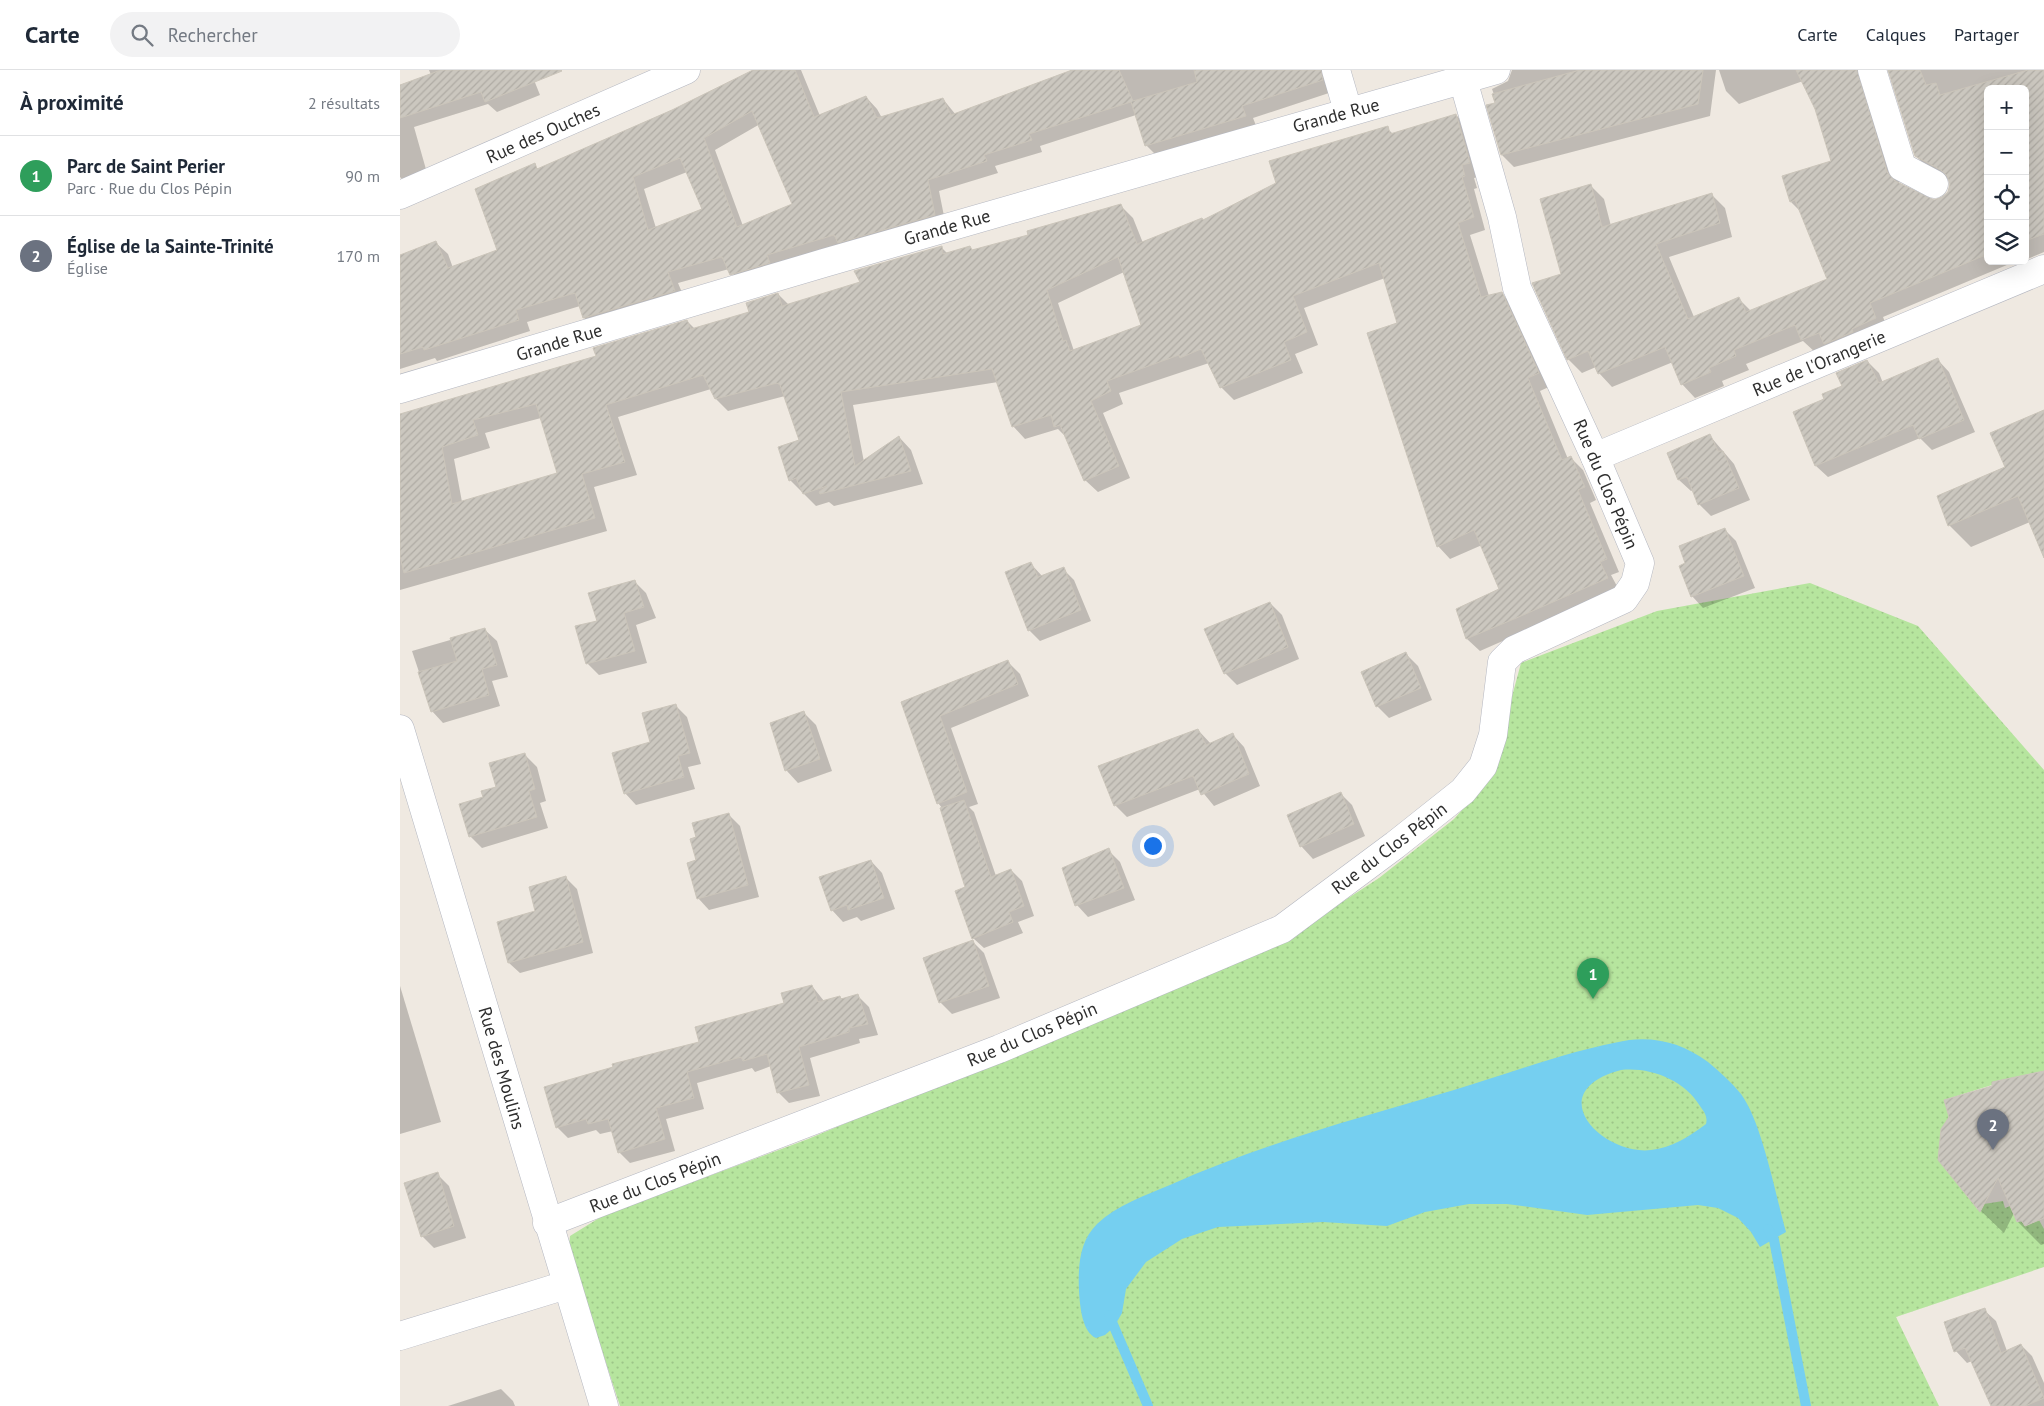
<!DOCTYPE html>
<html lang="fr">
<head>
<meta charset="utf-8">
<style>
  body { margin:0; font-family:"PT Sans",sans-serif; background:#f2f2f3; color:#1f2937 }
  .controls { position:absolute; right:15px; top:15px; display:grid; overflow:hidden; border-radius:8px; box-shadow:0 5px 20px #0002 }
  .controls button { width:45px; height:45px; display:grid; place-items:center; padding:0; border:0; border-bottom:1px solid #e0e1e3; background:#fff; color:#1f2937; font:25px sans-serif }
  .you { position:absolute; left:752px; top:775px; width:18px; height:18px; margin:-12px; border:4px solid #fff; border-radius:50%; background:#1a73e8; box-shadow:0 0 0 8px #1a73e833 }
  .badge { display:grid; place-items:center; width:32px; height:32px; border-radius:50%; background:#4264fb; color:#fff; font-size:16px; font-weight:700 }
  .pin { position:absolute; translate:-50% -41px; filter:drop-shadow(0 1px 2px #0008) }
  .pin::after { content:''; position:absolute; top:26px; width:18px; height:15px; background:inherit; clip-path:polygon(0 0,100% 0,50% 100%) }
  .list { margin:0; padding:0; list-style:none }
  h2 { display:flex; justify-content:space-between; align-items:center; height:65px; margin:0; padding:0 20px; font-size:21px }
  h2 small { font-size:16px; font-weight:400; color:#747a83 }
  .list li { display:grid; grid-template-columns:32px 1fr auto; gap:15px; align-items:center; box-sizing:border-box; height:80px; padding:0 20px; border-top:1px solid #e0e1e3 }
  .list b { display:block; font-size:19px; white-space:nowrap }
  .list p { margin:0; font-size:16px; white-space:nowrap; color:#747a83 }
  .list em { font-size:16px; font-style:normal; color:#747a83 }
  .icon { flex:none; width:28px; height:28px; fill:none; stroke:currentColor; stroke-width:2; stroke-linecap:round; stroke-linejoin:round }
  .map { position:relative; flex:none; width:1644px; height:1336px; overflow:hidden }
  header { display:flex; align-items:center; gap:30px; box-sizing:border-box; height:70px; padding:0 25px; background:#fff; border-bottom:1px solid #e0e1e3 }
  header strong { font-size:24px }
  nav { display:flex; gap:28px; margin-inline-start:auto; font-size:18px }
  .search { width:350px; height:45px; background:#f2f2f3; display:flex; align-items:center; gap:12px; box-sizing:border-box; padding:0 18px; border-radius:28px; color:#747a83; font-size:19px }
  main { display:flex }
  aside { flex:1; background:#fff }
  .map>svg:first-child { display:block }
  .park { fill:url(#park-dots) }
  .water { fill:#75cff0; fill-rule:evenodd }
  .shadow { fill:#0003; fill-rule:evenodd }
  .lines { fill:none; stroke-linecap:round; stroke-linejoin:round }
  .stream { stroke:#75cff0; stroke-width:10 }
  .building { fill:url(#building-hatch); stroke:#cbc5ba; fill-rule:evenodd }
  .minor-casing { stroke:#b4b7c1; stroke-width:29 }
  .secondary-casing { stroke:#b4b7c1; stroke-width:29 }
  .minor { stroke:#fff; stroke-width:28 }
  .secondary { stroke:#fff; stroke-width:28 }
  .labels { text-anchor:middle; dominant-baseline:central; stroke-width:4; stroke-linejoin:round; paint-order:stroke }
  .street-label { font-size:18px; fill:#2e2e2e; stroke:#fff }
</style>
</head>
<body>
<header>
<strong>Carte</strong>
<div class="search"><svg class="icon" aria-label="search" viewBox="0 0 24 24"><circle cx="10" cy="10" r="6"/><path d="M15 15l6 6"/></svg>Rechercher</div>
<nav><a>Carte</a><a>Calques</a><a>Partager</a></nav>
</header>
<main>
<aside>
<h2>À proximité<small>2 résultats</small></h2>
<ul class="list">
<li><span class="badge" style="background:#2e9e5b">1</span><div><b>Parc de Saint Perier</b><p>Parc · Rue du Clos Pépin</p></div><em>90 m</em></li>
<li><span class="badge" style="background:#6b7280">2</span><div><b>Église de la Sainte-Trinité</b><p>Église</p></div><em>170 m</em></li>
</ul>
</aside>
<div class="map">
<svg width="1644" height="1336" viewBox="0 0 1644 1336">
  <defs>
    <pattern id="park-dots" width="8" height="8" patternUnits="userSpaceOnUse" patternTransform="scale(1.25)"><rect width="8" height="8" fill="#b6e59e"/><path d="M2 2h.1M6 6h.1" fill="none" stroke="#9dc588" stroke-width="1.8" stroke-linecap="round"/></pattern>
    <pattern id="building-hatch" width="6" height="6" patternUnits="userSpaceOnUse" patternTransform="scale(1.25)"><rect width="6" height="6" fill="#cbc7bf"/><path d="M-1 1l2-2M0 6l6-6M5 7l2-2" fill="none" stroke="#afaba4"/></pattern>
  </defs>
  <rect width="100%" height="100%" fill="#efe9e1"/>
  <path class="park" d="M1410,513L1518,556L1644,700V1001L1593,1012L1592,1015L1544,1030L1549,1047L1545,1054L1539,1080L1577,1134L1576,1138L1581,1140L1584,1134L1603,1131L1605,1138L1610,1136L1617,1152L1639,1150L1644,1159V1197L1496,1247L1539,1336H220L180,1213L168,1187L170,1166L204,1145L408,1069L887,868L979,808L1054,749L1090,708L1121,593L1257,541Z"/>
  <path class="water" d="M1229,970C1259,967 1283,974 1308,992C1320,1002 1331,1012 1341,1024C1362,1052 1376,1127 1386,1162L1360,1177L1351,1162L1338,1148L1318,1138L1298,1135L1187,1145L1107,1134H1069L1025,1142L987,1156L923,1152L818,1157L782,1169L746,1192L726,1219L722,1243L714,1257L705,1265L696,1268C682,1262 680,1236 679,1221C678,1197 679,1172 697,1154C717,1135 746,1125 770,1115C862,1074 958,1048 1054,1020C1110,1003 1171,980 1229,970ZM1221,1000C1251,997 1284,1010 1300,1036C1304,1042 1308,1046 1306,1054C1290,1066 1272,1078 1251,1080C1203,1086 1139,1022 1221,1000Z"/>
  <g class="shadow">
    <path d="M29,0H130L140,25L97,42L88,34L14,57L29,110L11,118L0,107V17L31,5Z"/>
    <path d="M356,0H401L420,46L466,27L477,39L482,48L543,29L556,45L673,0H924L932,22L853,48L857,58L758,87L746,75L736,45L640,76L642,82L595,96L598,103L539,121L546,156L343,216L329,199L278,213L286,232L196,259L184,248L180,236L127,252L130,261L37,291L35,288L0,299V187L36,173L48,184L53,198L99,181L134,95L139,100L273,41ZM360,54L393,134L343,156L315,80ZM287,102L303,139L256,158L244,119Z"/>
    <path d="M1112,0H1316L1310,46L1114,97L1102,85L1097,33L1092,19L1108,11Z"/>
    <path d="M1319,0H1478L1470,19L1500,115L1534,131L1542,129L1549,122L1550,110L1530,100L1516,86L1490,0H1644V182L1625,190V19H1588V191H1622L1614,192L1483,247L1489,262L1416,283L1403,271L1346,294L1349,300L1322,311L1324,316L1295,328L1282,314L1273,292L1212,317L1199,303L1196,297L1182,303L1168,289L1162,205L1191,116L1204,129L1211,156L1311,124L1325,138L1332,167L1269,187L1294,247L1339,229L1351,241L1428,209L1401,142L1391,132L1432,92L1416,39L1403,11L1339,34L1326,21Z"/>
    <path d="M1056,45L1069,58L1082,106L1074,108L1077,118L1074,119L1085,160L1070,165L1089,226L1101,223L1114,236L1151,316L1140,321L1168,389L1171,388L1183,400L1196,430L1190,433L1219,502L1211,505L1219,520L1080,581L1067,569L1058,539L1100,520L1082,475L1050,489L1038,476L999,254L985,208L904,238L918,275L895,284L903,303L834,330L821,317L809,293L719,323L723,334L703,343L730,408L698,422L685,410L667,368L658,359L625,369L613,356L598,312L453,335L464,392L499,367L511,380L523,414L434,436L429,432L416,436L390,410L400,371L385,326L328,341L316,329L311,319L218,347L237,405L194,417L207,461L0,520V347L197,287L287,251L295,259L350,242L378,224L389,235L462,213L541,177L548,184L570,178L573,181L630,166L721,136L733,148L743,173L803,151L987,58L993,64ZM724,202L743,256L674,281L658,233ZM141,348L158,404L62,432L54,389L90,378L85,363Z"/>
    <path d="M1538,290L1549,302L1575,362L1532,380L1520,368L1428,407L1416,396L1394,343L1425,330L1443,316L1467,291L1479,303L1483,313Z"/>
    <path d="M1644,341V488L1630,452L1571,477L1549,455L1607,397Z"/>
    <path d="M1310,366L1334,394L1350,430L1311,446L1299,434L1293,420L1291,421L1279,410L1268,383Z"/>
    <path d="M1325,460L1336,471L1355,518L1303,538L1292,526L1287,493Z"/>
    <path d="M630,493L643,507L663,499L674,510L691,551L640,571L629,560Z"/>
    <path d="M234,511L246,523L256,548L236,555L247,593L199,605L187,593L198,551Z"/>
    <path d="M870,533L882,545L899,589L837,615L825,603Z"/>
    <path d="M85,560L97,571L108,607L92,611L100,636L43,653L32,641L12,581Z"/>
    <path d="M1006,584L1018,596L1032,630L989,648L977,636Z"/>
    <path d="M608,592L620,604L629,626L551,658L578,734L569,737L574,742L596,806L611,800L622,811L634,846L618,852L623,863L584,878L573,868L567,817L543,739L538,733L502,633Z"/>
    <path d="M275,635L287,647L301,694L288,697L295,719L236,735L225,723Z"/>
    <path d="M404,643L416,655L432,701L398,713L387,701L372,654Z"/>
    <path d="M798,660L811,674L833,665L844,677L860,716L814,736L800,719L727,747L715,735Z"/>
    <path d="M125,685L137,697L146,731L140,733L148,758L82,778L70,766L98,718Z"/>
    <path d="M940,723L952,735L965,766L913,789L902,777L889,746Z"/>
    <path d="M328,744L340,756L359,827L309,840L298,828L297,768Z"/>
    <path d="M708,780L720,792L735,830L688,847L677,835Z"/>
    <path d="M471,791L482,803L495,839L461,851L457,847L443,852L432,840Z"/>
    <path d="M166,808L177,819L193,883L120,903L109,893L98,853L137,842Z"/>
    <path d="M572,871L584,883L600,928L552,944L540,932Z"/>
    <path d="M0,916L41,1052L0,1064Z"/>
    <path d="M412,916L424,931L458,926L469,937L478,965L459,969L460,973L410,988L420,1026L389,1033L378,1022L371,996L355,1002L352,998L297,1013L304,1039L266,1049L275,1081L230,1093L219,1082L213,1061L200,1064L196,1060L168,1068L157,1057L301,972L386,934Z"/>
    <path d="M1644,1002V1174L1641,1175L1618,1152L1614,1143L1604,1163L1581,1141L1539,1089Z"/>
    <path d="M37,1104L49,1116L66,1168L34,1178L22,1166Z"/>
    <path d="M1584,1240L1596,1251L1607,1281L1621,1275L1632,1286L1644,1313V1336H1592L1572,1291L1567,1293L1556,1281Z"/>
    <path d="M101,1319L113,1331L115,1336H48Z"/>
  </g>
  <g class="lines">
    <g class="stream">
      <path d="M1368,1159L1374,1170L1406,1336"/>
      <path d="M709,1245L748,1336"/>
    </g>
  </g>
  <g class="building">
    <path d="M41,0H161L162,1L85,32L81,22L0,48V15Z"/>
    <path d="M353,0H395L414,47L466,26L477,48L543,28L551,45L672,0H719L733,31L797,12L794,0H921L923,10L842,36L846,46L745,76L731,32L629,64L632,70L584,85L587,91L528,110L535,145L438,173L434,165L367,185L370,193L330,205L322,187L268,202L275,221L183,248L175,223L116,240L119,250L24,280L23,277L0,284V185L36,171L48,198L97,180L75,119L135,93L137,99L272,40ZM352,41L392,134L337,157L304,68ZM280,88L302,139L248,160L233,107Z"/>
    <path d="M1180,0H1303L1298,34L1101,85L1086,35L1095,33L1092,24Z"/>
    <path d="M1396,0H1457L1487,102L1495,111L1534,130L1542,127L1548,122L1550,114L1547,106L1541,100L1515,86L1488,0H1520L1526,15L1536,13L1540,25L1628,0H1644V164L1625,171V19H1588V184L1470,233L1476,248L1452,259L1453,262L1424,274L1419,263L1401,270L1395,255L1334,280L1336,286L1309,298L1311,302L1281,315L1265,277L1198,304L1188,281L1167,290L1132,213L1161,204L1140,129L1191,114L1202,157L1312,123L1320,153L1256,174L1288,249L1339,227L1346,242L1427,209L1395,130L1390,132L1382,106L1431,91L1415,39Z"/>
    <path d="M1056,44L1070,93L1062,95L1065,106L1062,107L1074,147L1058,153L1081,227L1102,222L1139,303L1128,308L1162,390L1171,386L1185,417L1178,420L1207,489L1200,492L1208,508L1114,549L1066,569L1056,539L1099,519L1074,460L1037,477L967,263L997,253L979,193L893,226L907,262L884,272L891,290L820,318L801,279L780,288L779,285L707,311L711,321L691,331L719,396L684,411L660,355L654,357L651,345L612,357L592,299L441,322L455,396L499,366L511,401L420,424L419,422L427,416L403,424L396,408L389,411L378,377L399,370L380,315L377,313L315,329L303,305L206,335L225,392L182,404L195,448L4,503L0,486V344L196,286L193,278L287,250L291,259L349,242L346,233L378,223L382,236L460,212L454,201L542,176L543,184L570,176L572,180L628,165L627,161L721,134L737,174L802,148L803,150L876,113L869,91L988,56L990,64ZM718,187L741,255L670,281L666,270L663,271L647,220ZM136,334L157,403L52,434L42,377L78,365L73,350Z"/>
    <path d="M1538,288L1564,350L1519,369L1513,355L1415,396L1393,342L1424,329L1422,324L1442,316L1436,303L1467,290L1479,313Z"/>
    <path d="M1644,340V488L1618,426L1548,456L1537,426L1605,397L1590,363Z"/>
    <path d="M1310,364L1318,381H1323L1339,418L1298,435L1287,407L1278,410L1267,383Z"/>
    <path d="M1325,458L1344,506L1291,527L1279,496L1285,493L1279,476Z"/>
    <path d="M631,492L638,507L664,497L681,540L628,561L605,502Z"/>
    <path d="M235,510L244,537L224,543L235,581L186,594L175,556L197,551L188,523Z"/>
    <path d="M870,532L888,577L824,604L804,559Z"/>
    <path d="M85,558L97,595L82,599L89,625L31,642L18,602L57,591L50,568Z"/>
    <path d="M1006,582L1021,618L976,637L961,602Z"/>
    <path d="M608,590L618,614L540,646L567,722L537,734L501,632Z"/>
    <path d="M276,634L290,683L278,686L284,707L224,724L212,683L250,672L242,643Z"/>
    <path d="M404,641L420,689L385,701L370,653Z"/>
    <path d="M798,659L806,675L833,663L849,704L801,725L793,706L714,736L698,696Z"/>
    <path d="M125,683L135,719L129,721L137,747L69,767L59,734L83,727L81,721L96,717L89,693Z"/>
    <path d="M941,722L954,754L900,777L887,745Z"/>
    <path d="M564,730L591,807L611,799L624,836L609,842L613,852L572,869L555,821L565,817L540,738Z"/>
    <path d="M329,743L348,815L297,829L287,793L296,790L290,769L296,767L292,753Z"/>
    <path d="M709,778L724,818L675,836L662,798Z"/>
    <path d="M471,790L484,828L448,840L447,835L431,841L419,807Z"/>
    <path d="M166,806L183,872L108,893L97,852L135,841L129,817Z"/>
    <path d="M573,870L589,916L539,933L523,888Z"/>
    <path d="M412,915L418,932L440,926L441,929L458,924L468,954L449,958V962L399,977L409,1015L377,1023L367,984L343,991L341,987L287,1002L294,1028L256,1038L265,1069L218,1083L208,1049L188,1054L186,1049L156,1058L144,1017L213,997L212,994L299,972L295,957L384,933L381,923Z"/>
    <path d="M1644,1001V1148L1625,1156L1621,1150L1617,1152L1598,1108L1580,1142L1538,1090L1541,1059L1549,1047L1544,1030L1592,1016V1012Z"/>
    <path d="M38,1102L54,1156L21,1167L4,1113Z"/>
    <path d="M1585,1238L1601,1283L1621,1274L1644,1328L1625,1336H1591L1565,1278L1554,1282L1544,1252Z"/>
  </g>
  <g class="lines">
    <defs>
      <g id="minor">
        <path d="M936,0L948,41"/>
        <path d="M1472,0L1502,97L1534,114"/>
        <path d="M0,125L286,0"/>
        <path d="M1195,387L1644,199"/>
        <path d="M0,659L204,1336"/>
        <path d="M147,1153L599,979L882,859L995,775L1063,721L1083,696L1093,665L1102,592L1114,580L1224,529L1235,513L1240,493L1195,387L1117,218L1102,147L1063,10"/>
        <path d="M0,1266L166,1215"/>
      </g>
      <path id="secondary" d="M0,319L424,193L1096,0"/>
    </defs>
    <use href="#minor" class="minor-casing"/>
    <use href="#secondary" class="secondary-casing"/>
    <use href="#minor" class="minor"/>
    <use href="#secondary" class="secondary"/>
  </g>
  <g class="labels">
    <g class="street-label">
      <text transform="translate(936 45) rotate(-15)">Grande Rue</text>
      <text transform="translate(143 63) rotate(-24)">Rue des Ouches</text>
      <text transform="translate(547 157) rotate(-16)">Grande Rue</text>
      <text transform="translate(159 272) rotate(-17)">Grande Rue</text>
      <text transform="translate(1419 293) rotate(-23)">Rue de l'Orangerie</text>
      <text transform="translate(1206 414) rotate(67)">Rue du Clos Pépin</text>
      <text transform="translate(989 778) rotate(-37)">Rue du Clos Pépin</text>
      <text transform="translate(632 964) rotate(-23)">Rue du Clos Pépin</text>
      <text transform="translate(102 998) rotate(74)">Rue des Moulins</text>
      <text transform="translate(255 1112) rotate(-21)">Rue du Clos Pépin</text>
    </g>
  </g>
</svg>
<div class="controls">
<button>+</button>
<button>−</button>
<button><svg class="icon" aria-label="locate" viewBox="0 0 24 24"><circle cx="12" cy="12" r="6"/><path d="M12 2v4M12 18v4M2 12h4M18 12h4"/></svg></button>
<button><svg class="icon" aria-label="layers" viewBox="0 0 24 24"><path d="M12 4l9 5-9 5-9-5zM3 14l9 5 9-5"/></svg></button>
</div>
<div class="you"></div>
<div class="pin badge" style="left:1193px;top:929px;background:#2e9e5b">1</div>
<div class="pin badge" style="left:1593px;top:1080px;background:#6b7280">2</div>
</div>
</main>
</body>
</html>
